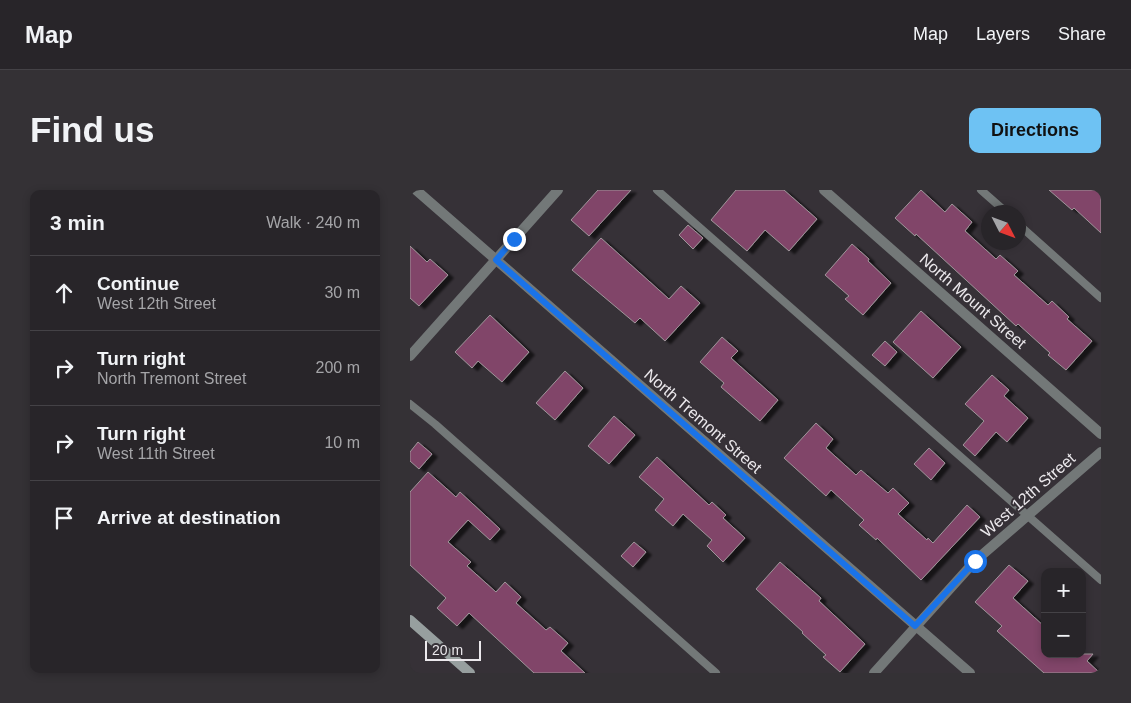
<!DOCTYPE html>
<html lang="en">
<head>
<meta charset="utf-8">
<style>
  body { margin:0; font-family:Helvetica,sans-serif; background:#343135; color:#f1f3f6 }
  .controls { position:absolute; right:15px; bottom:15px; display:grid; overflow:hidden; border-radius:10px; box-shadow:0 2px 8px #0003 }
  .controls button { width:45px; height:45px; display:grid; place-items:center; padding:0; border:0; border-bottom:1px solid #444246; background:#282529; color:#f1f3f6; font:25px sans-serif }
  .compass { position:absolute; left:571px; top:15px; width:45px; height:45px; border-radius:50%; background:#282529; box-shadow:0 2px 8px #0003; rotate:132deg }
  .scale { position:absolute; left:15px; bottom:12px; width:56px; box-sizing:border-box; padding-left:5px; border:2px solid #ebe8ec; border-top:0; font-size:14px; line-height:18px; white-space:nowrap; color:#ebe8ec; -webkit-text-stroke:4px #363137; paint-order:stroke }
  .stop { position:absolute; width:15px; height:15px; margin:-11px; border:4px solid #1a73e8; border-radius:50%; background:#fff }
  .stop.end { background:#1a73e8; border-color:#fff; box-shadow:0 1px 5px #0008 }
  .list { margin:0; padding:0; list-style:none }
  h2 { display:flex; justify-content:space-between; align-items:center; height:65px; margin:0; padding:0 20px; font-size:21px }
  h2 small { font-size:16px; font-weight:400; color:#a5a5a8 }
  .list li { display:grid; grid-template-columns:32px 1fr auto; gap:15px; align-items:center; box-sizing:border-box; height:75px; padding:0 20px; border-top:1px solid #444246 }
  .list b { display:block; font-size:19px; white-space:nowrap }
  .list p { margin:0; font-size:16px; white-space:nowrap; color:#a5a5a8 }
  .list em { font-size:16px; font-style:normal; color:#a5a5a8 }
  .icon { flex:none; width:28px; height:28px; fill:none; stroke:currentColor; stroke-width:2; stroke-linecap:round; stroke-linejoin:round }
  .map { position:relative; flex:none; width:691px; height:483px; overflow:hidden; border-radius:10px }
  header { display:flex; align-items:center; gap:30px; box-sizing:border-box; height:70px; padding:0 25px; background:#282529; border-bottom:1px solid #444246 }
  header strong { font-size:24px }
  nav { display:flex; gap:28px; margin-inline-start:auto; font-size:18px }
  .intro { display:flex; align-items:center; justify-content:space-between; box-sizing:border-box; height:120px; padding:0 30px }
  h1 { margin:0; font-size:35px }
  .button { padding:12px 22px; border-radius:10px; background:#6ec2f3; color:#111; font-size:18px; font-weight:700 }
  main { display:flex; gap:30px; padding:0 30px }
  aside { flex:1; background:#282529; border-radius:10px; box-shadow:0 2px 8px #0003 }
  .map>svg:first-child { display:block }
  .building { fill:#814569; stroke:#9f959a; filter:url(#shadow) }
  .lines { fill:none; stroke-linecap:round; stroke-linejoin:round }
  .lane { stroke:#737878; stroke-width:8 }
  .street { stroke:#737878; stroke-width:10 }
  .secondary { stroke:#979f9f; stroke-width:10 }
  .route { stroke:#1a73e8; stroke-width:6 }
  .labels { text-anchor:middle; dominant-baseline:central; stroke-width:4; stroke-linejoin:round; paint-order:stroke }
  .street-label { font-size:16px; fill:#ebe8ec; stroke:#363137 }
</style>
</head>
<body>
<header>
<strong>Map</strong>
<nav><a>Map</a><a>Layers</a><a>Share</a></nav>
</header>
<div class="intro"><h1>Find us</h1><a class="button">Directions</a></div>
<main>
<aside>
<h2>3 min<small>Walk · 240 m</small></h2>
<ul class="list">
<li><svg class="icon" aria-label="ahead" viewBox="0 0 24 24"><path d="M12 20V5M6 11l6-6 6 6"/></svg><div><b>Continue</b><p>West 12th Street</p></div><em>30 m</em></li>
<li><svg class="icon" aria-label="right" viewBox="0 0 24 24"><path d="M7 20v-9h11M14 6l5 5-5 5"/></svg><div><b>Turn right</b><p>North Tremont Street</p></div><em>200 m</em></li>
<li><svg class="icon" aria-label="right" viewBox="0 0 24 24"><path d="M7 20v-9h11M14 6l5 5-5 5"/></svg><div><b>Turn right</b><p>West 11th Street</p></div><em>10 m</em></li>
<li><svg class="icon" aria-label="arrive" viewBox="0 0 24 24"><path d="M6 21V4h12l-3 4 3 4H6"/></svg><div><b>Arrive at destination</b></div></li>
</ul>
</aside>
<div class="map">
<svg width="691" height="483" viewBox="0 0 691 483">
  <defs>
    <filter id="shadow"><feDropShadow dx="5.5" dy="3" stdDeviation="1" flood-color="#0009"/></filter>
  </defs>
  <rect width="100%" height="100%" fill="#363137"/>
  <g class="building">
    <path d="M188,0H221L179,46L161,30Z"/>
    <path d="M326,0H374L407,29L379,61L355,40L337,61L301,30Z"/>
    <path d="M511,0L535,22L542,14L562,32L555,41L586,69L590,65L608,81L604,85L638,115L642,111L659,127L657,129L682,151L656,180L638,165L640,163L608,134L606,136L506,44L505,46L485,28Z"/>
    <path d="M639,0H691V43L664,18L662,20Z"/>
    <path d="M278,35L293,48L283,59L269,45Z"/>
    <path d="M191,48L259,109L271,96L290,113L255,151L230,128L225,133L162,80Z"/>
    <path d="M442,54L459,69L458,71L481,93L453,125L435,109L439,106L415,85Z"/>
    <path d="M0,56L17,72L20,69L38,85L9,116L0,108Z"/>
    <path d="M511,121L551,157L523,188L483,152Z"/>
    <path d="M80,125L119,162L92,192L68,171L62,178L45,162Z"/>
    <path d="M312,147L328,161L321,168L368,210L350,231L311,197L314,193L290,172Z"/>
    <path d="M475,151L487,162L475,176L462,165Z"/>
    <path d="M155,181L173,198L145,230L126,213Z"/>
    <path d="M582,185L599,200L594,206L618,228L597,252L586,242L565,266L553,255L574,231L555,214Z"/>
    <path d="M204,226L225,245L199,274L178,256Z"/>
    <path d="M406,233L423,249L416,258L446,285L451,280L478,303L483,298L499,313L488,324L517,350L518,348L523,353L557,315L570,327L511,390L467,348L466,350L449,335L454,330L421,300L416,306L374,268Z"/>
    <path d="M8,252L22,264L9,279L0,271V262Z"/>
    <path d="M519,258L535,273L521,290L504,274Z"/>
    <path d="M247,267L299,315L302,312L316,325L313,328L335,348L313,372L297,356L302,350L273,324L263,336L245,320L254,309L229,287Z"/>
    <path d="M18,282L46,307L50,302L90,339L80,350L58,330L38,352L61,372L57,376L86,402L95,392L111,407L106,413L136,440L140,437L158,453L151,461L175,483H124L59,423L47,436L27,418L36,408L0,375V302Z"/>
    <path d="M224,352L236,362L223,377L211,366Z"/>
    <path d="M370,372L411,408L409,411L455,454L430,482L413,467L416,465L392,443L393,442L346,399Z"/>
    <path d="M599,375L618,391L603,408L635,437V464H683L677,471L690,483H634L587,441L592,436L565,412Z"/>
  </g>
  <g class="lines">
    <g class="lane">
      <path d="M247,0L691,390"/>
      <path d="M571,0L596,22"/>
      <path d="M608,34L691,108"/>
      <path d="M0,214L25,234L306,483"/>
    </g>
    <g class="street">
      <path d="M6,0L560,483"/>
      <path d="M414,0L691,244"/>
      <path d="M0,166L148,0"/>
      <path d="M464,483L565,371L691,262"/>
    </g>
    <path class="secondary" d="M0,430L60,483"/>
  </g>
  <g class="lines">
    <path class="route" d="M104,49L86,70L505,436L565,371"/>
  </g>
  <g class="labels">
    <g class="street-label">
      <text transform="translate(563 111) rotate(41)">North Mount Street</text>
      <text transform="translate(293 231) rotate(41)">North Tremont Street</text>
      <text transform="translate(618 305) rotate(-41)">West 12th Street</text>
    </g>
  </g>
</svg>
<div class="controls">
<button>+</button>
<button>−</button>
</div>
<svg class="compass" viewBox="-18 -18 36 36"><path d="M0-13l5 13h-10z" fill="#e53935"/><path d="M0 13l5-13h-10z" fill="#a5a5a8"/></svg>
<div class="scale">20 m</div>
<div class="stop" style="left:565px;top:371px"></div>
<div class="stop end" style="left:104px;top:49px"></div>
</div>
</main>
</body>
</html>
